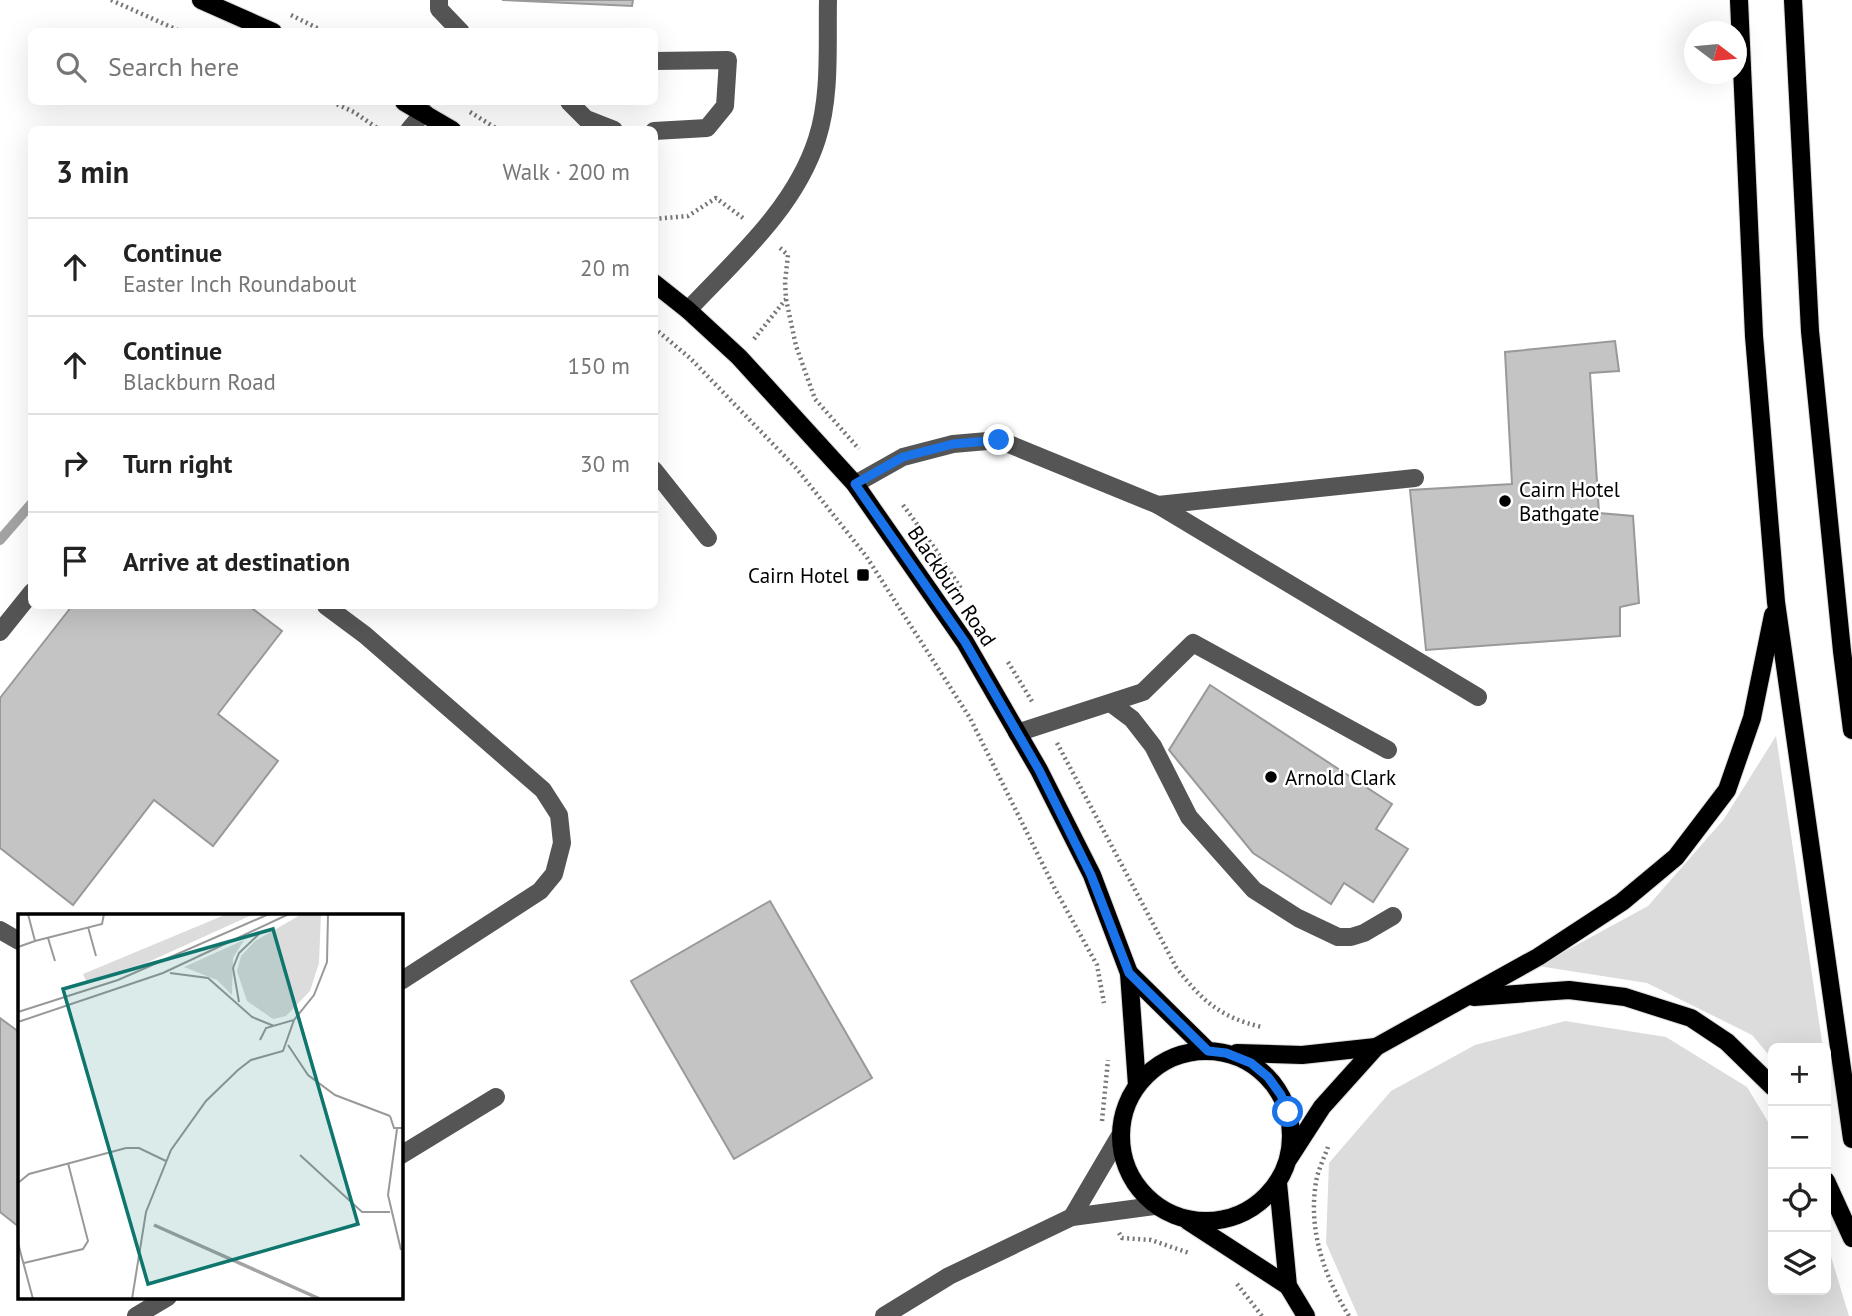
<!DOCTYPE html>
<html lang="en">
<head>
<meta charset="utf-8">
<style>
  body { margin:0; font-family:"PT Sans",sans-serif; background:#f2f2f2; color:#222 }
  .controls { position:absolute; right:21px; bottom:21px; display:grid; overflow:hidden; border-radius:10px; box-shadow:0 7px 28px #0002 }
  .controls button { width:63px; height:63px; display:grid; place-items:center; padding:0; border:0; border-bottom:2px solid #e0e0e0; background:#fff; color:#222; font:35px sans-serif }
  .compass { position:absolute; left:1684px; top:21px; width:63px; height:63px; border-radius:50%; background:#fff; box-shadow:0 7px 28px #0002; rotate:106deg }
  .stop { position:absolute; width:21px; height:21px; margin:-16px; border:5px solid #1a73e8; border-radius:50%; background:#fff }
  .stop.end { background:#1a73e8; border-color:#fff; box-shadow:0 2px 7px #0008 }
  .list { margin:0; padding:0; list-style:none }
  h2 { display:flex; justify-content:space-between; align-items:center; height:91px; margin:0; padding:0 28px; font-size:30px }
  h2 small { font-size:23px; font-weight:400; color:#767676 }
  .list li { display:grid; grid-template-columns:46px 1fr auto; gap:21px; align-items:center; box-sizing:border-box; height:98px; padding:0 28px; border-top:2px solid #e0e0e0 }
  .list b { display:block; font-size:26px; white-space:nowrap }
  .list p { margin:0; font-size:23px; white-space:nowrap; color:#767676 }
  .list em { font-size:23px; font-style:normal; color:#767676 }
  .icon { flex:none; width:38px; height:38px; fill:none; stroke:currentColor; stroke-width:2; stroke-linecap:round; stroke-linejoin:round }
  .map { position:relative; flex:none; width:1852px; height:1316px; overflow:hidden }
  .search { position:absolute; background:#fff; box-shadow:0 7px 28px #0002; left:28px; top:28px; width:630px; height:77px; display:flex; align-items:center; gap:18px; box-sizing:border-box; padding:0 24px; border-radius:10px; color:#767676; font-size:26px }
  .panel { position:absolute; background:#fff; box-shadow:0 7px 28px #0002; left:28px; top:126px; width:630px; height:483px; border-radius:10px }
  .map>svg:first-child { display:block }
  .green { fill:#dcdcdc }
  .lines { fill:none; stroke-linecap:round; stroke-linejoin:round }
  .stream { stroke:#a3a3a3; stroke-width:10 }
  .building { fill:#c4c4c4; stroke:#999; stroke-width:2 }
  .major-casing { stroke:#dbdbdb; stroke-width:20 }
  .path { stroke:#777; stroke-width:4.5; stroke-dasharray:2 3.5; stroke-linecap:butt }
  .minor { stroke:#555; stroke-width:18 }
  .major { stroke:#000; stroke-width:18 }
  .route { stroke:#1a73e8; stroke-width:9 }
  .poi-dot { fill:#000; stroke:#fff; stroke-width:2.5 }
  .labels { text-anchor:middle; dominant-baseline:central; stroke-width:5; stroke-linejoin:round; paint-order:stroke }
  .poi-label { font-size:21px; fill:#000; stroke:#fff; text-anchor:start }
  .street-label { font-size:21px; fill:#000; stroke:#fff }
  .inset-river { fill:none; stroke:#a3a3a3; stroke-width:3.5 }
  .inset-road { fill:none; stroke:#999; stroke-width:2 }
  .view { fill:#0f766e; fill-opacity:0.15; stroke:#0f766e; stroke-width:3.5 }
  .inset-edge { fill:none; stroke:#000; stroke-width:3.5 }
</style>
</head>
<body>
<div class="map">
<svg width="1852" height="1316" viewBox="0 0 1852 1316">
  <rect width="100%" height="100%" fill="#fff"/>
  <g class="green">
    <path d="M1776,736L1823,1048H1773V1060L1752,1035L1647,983L1538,966L1648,906L1724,819Z"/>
    <path d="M1565,1021L1666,1037L1747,1087L1773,1130V1290H1826V1240L1849,1316H1358L1326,1243L1329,1163L1391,1091L1475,1045Z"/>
  </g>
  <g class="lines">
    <path class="stream" d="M0,540L32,503"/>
  </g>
  <g class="building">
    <path d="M502,0H633L632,6Z"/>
    <path d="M1615,341L1619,371L1590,373L1599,513L1633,516L1639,603L1620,607V636L1426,650L1410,490L1512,484L1505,352Z"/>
    <path d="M72,606H249L282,631L218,714L278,761L213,846L154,800L73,905L0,848V698Z"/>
    <path d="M1210,685L1392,804L1376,829L1408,849L1373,902L1344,883L1331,904L1253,853L1169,750Z"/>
    <path d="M770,901L872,1078L734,1159L631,981Z"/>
    <path d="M0,1018L19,1032V1227L0,1212Z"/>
  </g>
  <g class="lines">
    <defs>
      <g id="major">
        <path d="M201,0L273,32"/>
        <path d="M1739,0L1754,336L1776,602L1852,1139"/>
        <path d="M1793,0L1810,331L1842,651L1852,730"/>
        <path d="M404,102L452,130"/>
        <path d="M654,283L688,310L739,357L855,484L965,642L1039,770L1092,875L1129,973L1137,1085"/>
        <path d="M1129,973L1208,1051"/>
        <path d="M1474,997L1569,990L1625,997L1691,1018L1727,1042L1773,1087"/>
        <circle cx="1206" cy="1136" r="85"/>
        <path d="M1237,1053L1302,1055L1376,1047"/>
        <path d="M1289,1158L1322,1107L1376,1047L1538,957L1622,902L1676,857L1727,790L1752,718L1773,615"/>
        <path d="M1826,1181L1852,1238"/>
        <path d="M1278,1183L1288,1286L1306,1316"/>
        <path d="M1188,1221L1288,1286"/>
      </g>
    </defs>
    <use href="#major" class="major-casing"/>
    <g class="path">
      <path d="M111,0L182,32"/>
      <path d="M291,15L325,32"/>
      <path d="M332,102L354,112L380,130"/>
      <path d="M470,112L499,130"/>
      <path d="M654,219L688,216L716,198L743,218"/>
      <path d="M780,248L788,255L785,282L786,299L796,346L815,399L859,449"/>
      <path d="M654,328L690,358L797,469L866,556L970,718L1055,889L1097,965L1104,1003"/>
      <path d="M754,339L786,299"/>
      <path d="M903,505L936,550L962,590"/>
      <path d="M1008,662L1033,703"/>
      <path d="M1057,743L1176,967C1201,1000 1221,1018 1262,1027"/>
      <path d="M1102,1121L1108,1060"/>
      <path d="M1328,1147C1324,1158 1318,1170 1316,1182C1308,1230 1324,1276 1349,1316"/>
      <path d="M1119,1233L1122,1238L1151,1240L1189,1253"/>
      <path d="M1237,1284L1262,1316"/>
    </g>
    <g class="minor">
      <path d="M439,0V9L461,32"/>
      <path d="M654,61L728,60L725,106L707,128L654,131"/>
      <path d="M569,102L586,119L614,130"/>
      <path d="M409,130L424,112"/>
      <path d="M688,310C736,259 795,208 817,139C831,96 827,45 828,0"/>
      <path d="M654,470L708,538"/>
      <path d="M855,484L903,457L953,444L999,440L1158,505L1415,478"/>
      <path d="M1158,505L1478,697"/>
      <path d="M326,606L365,635L543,790L559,815L562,843L554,874L540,891L401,981"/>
      <path d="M0,632L32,592"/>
      <path d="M1112,704L1132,719L1153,746L1189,817L1254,890L1298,918L1338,937H1351L1364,933L1393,916"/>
      <path d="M1017,733L1143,692L1193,643L1388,750"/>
      <path d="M0,930L19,941"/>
      <path d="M401,1155L496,1097"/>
      <path d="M1072,1217L1119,1137"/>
      <path d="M136,1316L168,1297"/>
      <path d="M884,1316L949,1276L1072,1217L1154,1206"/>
    </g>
    <use href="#major" class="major"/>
  </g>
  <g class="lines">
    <path class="route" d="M999,440L953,444L903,457L855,484L965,642L1039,770L1091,875L1129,973L1208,1051L1226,1053L1251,1063L1268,1077L1281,1095L1288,1112"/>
  </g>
  <g class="poi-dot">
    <circle cx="1505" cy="501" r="7"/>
    <rect x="856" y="568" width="14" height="14" rx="3.5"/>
    <circle cx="1271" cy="777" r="7"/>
  </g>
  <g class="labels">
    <g class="poi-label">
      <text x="1519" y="489">Cairn Hotel<tspan x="1519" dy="24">Bathgate</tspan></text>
      <text x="849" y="575" text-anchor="end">Cairn Hotel</text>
      <text x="1285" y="777">Arnold Clark</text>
    </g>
    <g class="street-label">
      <text transform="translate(952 586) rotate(56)">Blackburn Road</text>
    </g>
  </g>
  <g transform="translate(18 914)">
    <rect width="385" height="385" fill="#fff"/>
    <path d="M209,0H236L128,49L68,67L65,60ZM284,0H303L301,49L292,77L268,102L255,105L229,87L219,57L223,42L237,27ZM226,26L215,44L214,81L199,66L166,53Z" fill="#dcdcdc"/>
    <path class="inset-river" d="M136,311L302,385"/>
    <path class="inset-road" d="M70,13L78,42M30,24L37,47M17,27L84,10L86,0M0,33L17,27L10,0M152,59L190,64L234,103L256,112M221,88L215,54L221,39L241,20M0,98L100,66L251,0M0,108L145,59L271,0M242,126L248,114L276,106L296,81L309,48L310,0M270,131L290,161L317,181L372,202M372,202L376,214H385M379,215L370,281L383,336M282,241L344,298H372M0,269L11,260L108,234H121L148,247M0,329L15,385M6,349L65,335L70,327L50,249M114,385L128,298L153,236L188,187L220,156L233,146L265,137L276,106"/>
    <path class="view" d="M255,15L340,310L130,370L45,75Z"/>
    <rect width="385" height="385" class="inset-edge"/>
  </g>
</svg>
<div class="controls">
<button>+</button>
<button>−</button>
<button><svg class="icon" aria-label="locate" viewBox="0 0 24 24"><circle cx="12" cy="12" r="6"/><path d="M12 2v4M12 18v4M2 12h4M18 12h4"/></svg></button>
<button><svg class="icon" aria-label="layers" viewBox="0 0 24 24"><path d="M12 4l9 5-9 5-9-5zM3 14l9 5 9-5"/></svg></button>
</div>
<svg class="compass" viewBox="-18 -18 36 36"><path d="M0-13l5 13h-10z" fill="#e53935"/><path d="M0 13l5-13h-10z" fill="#767676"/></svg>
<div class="stop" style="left:1288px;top:1112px"></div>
<div class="stop end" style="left:999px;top:440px"></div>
<div class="search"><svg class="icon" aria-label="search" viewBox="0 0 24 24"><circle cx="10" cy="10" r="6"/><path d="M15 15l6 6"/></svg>Search here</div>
<section class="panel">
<h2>3 min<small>Walk · 200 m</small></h2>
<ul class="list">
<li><svg class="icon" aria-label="ahead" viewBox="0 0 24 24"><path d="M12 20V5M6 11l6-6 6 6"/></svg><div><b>Continue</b><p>Easter Inch Roundabout</p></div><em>20 m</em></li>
<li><svg class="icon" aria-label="ahead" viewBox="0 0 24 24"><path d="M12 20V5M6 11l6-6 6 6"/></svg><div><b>Continue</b><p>Blackburn Road</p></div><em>150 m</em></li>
<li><svg class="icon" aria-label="right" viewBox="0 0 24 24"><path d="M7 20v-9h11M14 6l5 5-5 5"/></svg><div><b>Turn right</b></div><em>30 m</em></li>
<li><svg class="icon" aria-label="arrive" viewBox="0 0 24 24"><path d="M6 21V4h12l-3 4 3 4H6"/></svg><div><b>Arrive at destination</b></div></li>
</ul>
</section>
</div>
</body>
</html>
